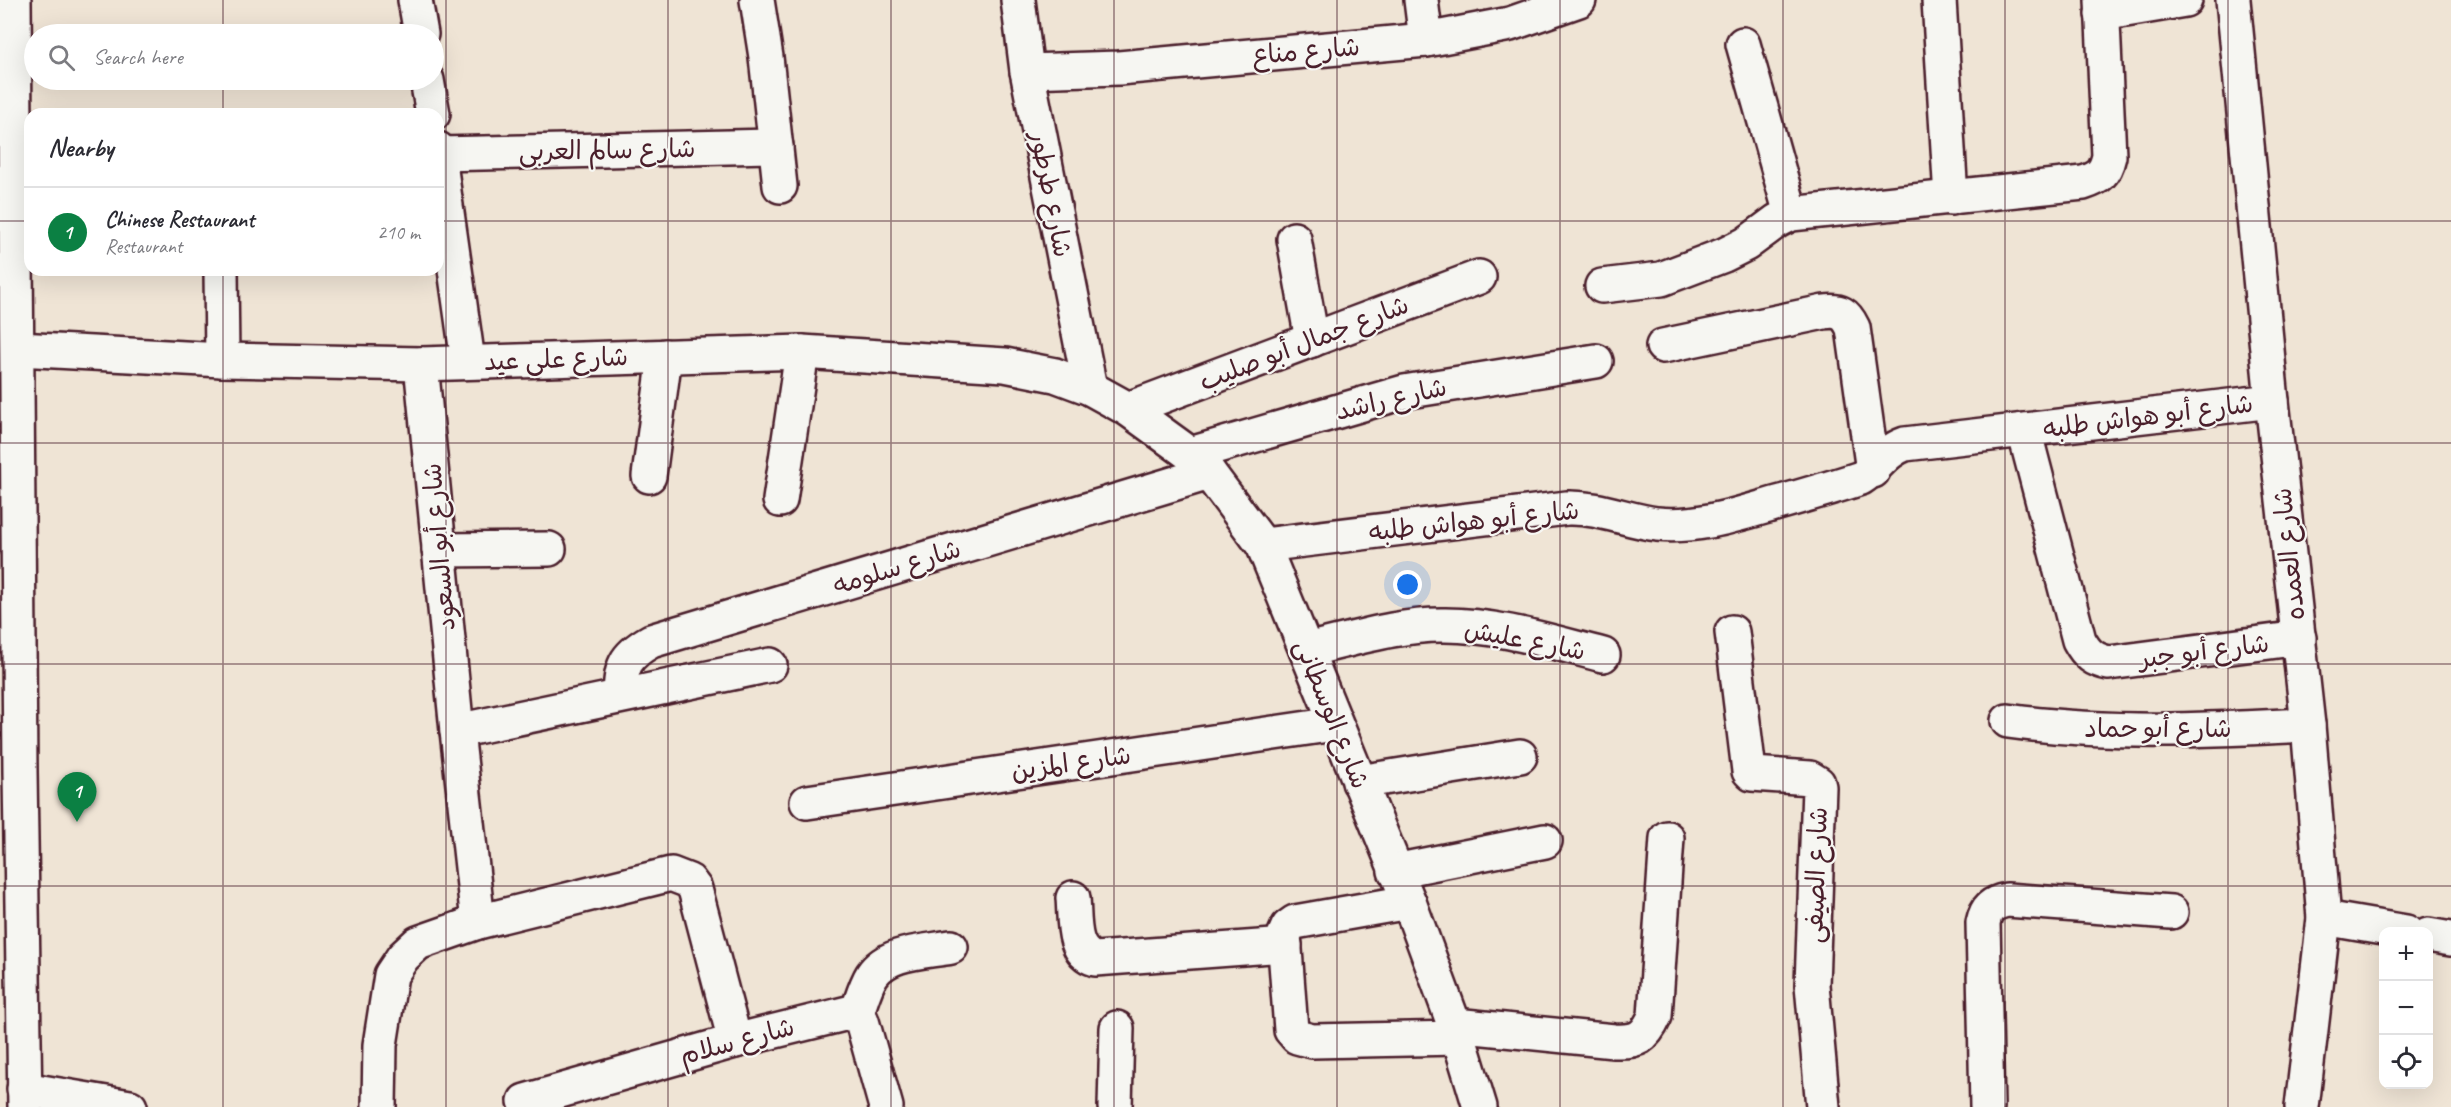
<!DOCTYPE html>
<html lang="en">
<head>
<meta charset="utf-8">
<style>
  body { margin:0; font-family:Caveat,"Playpen Sans Arabic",sans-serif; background:#f7f7f7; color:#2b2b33 }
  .controls { position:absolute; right:18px; bottom:18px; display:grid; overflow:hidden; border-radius:12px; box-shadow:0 6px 24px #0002 }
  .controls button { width:54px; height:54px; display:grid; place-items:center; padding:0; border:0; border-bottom:2px solid #e1e1e2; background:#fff; color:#2b2b33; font:30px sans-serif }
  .you { position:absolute; left:1408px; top:585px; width:21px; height:21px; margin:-15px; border:4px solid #fff; border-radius:50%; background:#1a73e8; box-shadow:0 0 0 9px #1a73e833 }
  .badge { display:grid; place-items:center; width:39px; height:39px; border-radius:50%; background:#0b8043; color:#fff; font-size:20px; font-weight:700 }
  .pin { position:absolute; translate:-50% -50px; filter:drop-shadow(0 2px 3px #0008) }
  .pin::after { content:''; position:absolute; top:32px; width:21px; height:18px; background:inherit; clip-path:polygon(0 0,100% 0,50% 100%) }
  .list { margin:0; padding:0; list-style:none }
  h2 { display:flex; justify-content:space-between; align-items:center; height:78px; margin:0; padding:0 24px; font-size:26px }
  h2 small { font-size:20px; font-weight:400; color:#7c7c81 }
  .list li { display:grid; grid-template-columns:39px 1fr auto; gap:18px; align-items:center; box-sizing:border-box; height:90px; padding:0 24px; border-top:2px solid #e1e1e2 }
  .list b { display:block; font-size:22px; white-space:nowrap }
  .list p { margin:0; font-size:20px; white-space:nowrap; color:#7c7c81 }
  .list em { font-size:20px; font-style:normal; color:#7c7c81 }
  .icon { flex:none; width:33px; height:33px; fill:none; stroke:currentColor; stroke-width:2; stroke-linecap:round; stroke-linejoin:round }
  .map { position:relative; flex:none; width:2451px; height:1107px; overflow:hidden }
  .search { position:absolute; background:#fff; box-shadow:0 6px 24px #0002; left:24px; top:24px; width:420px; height:66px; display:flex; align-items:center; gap:15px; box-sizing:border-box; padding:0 21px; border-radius:33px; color:#7c7c81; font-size:22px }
  .panel { position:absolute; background:#fff; box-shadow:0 6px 24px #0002; left:24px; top:108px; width:420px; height:168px; border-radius:18px }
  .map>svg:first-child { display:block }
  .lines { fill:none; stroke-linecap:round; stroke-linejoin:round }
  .street-casing { stroke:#4a1f2b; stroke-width:38 }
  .secondary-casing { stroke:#4a1f2b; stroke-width:38 }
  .street { stroke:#f6f6f2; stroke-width:33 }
  .secondary { stroke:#f6f6f2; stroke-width:33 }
  .grid { fill:none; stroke:#4a1f2b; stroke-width:1.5; stroke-opacity:0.55 }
  .labels { text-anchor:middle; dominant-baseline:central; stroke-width:4.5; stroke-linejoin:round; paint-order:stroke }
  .street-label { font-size:26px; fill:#4a1f2b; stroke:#f6f6f2 }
</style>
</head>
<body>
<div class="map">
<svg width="2451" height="1107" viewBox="0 0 2451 1107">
  <rect width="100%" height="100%" fill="#efe4d5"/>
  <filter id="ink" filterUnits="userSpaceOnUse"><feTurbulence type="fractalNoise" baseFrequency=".0167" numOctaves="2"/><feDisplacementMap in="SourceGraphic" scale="12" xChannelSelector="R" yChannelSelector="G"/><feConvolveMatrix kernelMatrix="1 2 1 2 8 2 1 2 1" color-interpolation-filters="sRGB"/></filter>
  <g filter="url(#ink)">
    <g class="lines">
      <defs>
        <g id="street">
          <path d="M415,0L421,34"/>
          <path d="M757,0L766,57L780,186"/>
          <path d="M1018,0L1027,71L1090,388"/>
          <path d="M1421,0L1426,40"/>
          <path d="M1939,0L1951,198"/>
          <path d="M2233,0L2272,401L2308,725L2324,918L2302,1107"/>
          <path d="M2102,14L2185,0"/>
          <path d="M1743,44L1791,214"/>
          <path d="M1027,71L1119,68L1426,40L1510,24L1579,0"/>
          <path d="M427,80L433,114"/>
          <path d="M438,149L468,361"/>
          <path d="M439,154L776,146"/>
          <path d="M1294,239L1312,340"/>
          <path d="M221,270L222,360"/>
          <path d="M1602,286L1661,279L1724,255L1746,244L1777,221L1791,214L2083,183C2099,178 2105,174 2109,156L2102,0"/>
          <path d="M1663,346L1824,312C1840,310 1846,313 1853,328L1873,471"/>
          <path d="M18,349L222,360L421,364L802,352L1005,365L1055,375L1090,388L1128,409L1190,454L1209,473L1263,545L1409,902L1459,1038L1480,1107"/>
          <path d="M421,364L457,731L478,922"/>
          <path d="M1128,409L1479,277"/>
          <path d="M2024,430L2079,640C2087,655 2094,660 2109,663L2299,638"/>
          <path d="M1190,454L1404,392L1596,361"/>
          <path d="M649,476L665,356"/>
          <path d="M780,500L802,352"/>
          <path d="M1263,545L1567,508C1600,507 1625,520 1657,524C1699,528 1739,514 1778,503C1806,495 1834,487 1861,478C1878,467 1885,451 1905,444L2272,401"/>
          <path d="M439,550L549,549"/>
          <path d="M1732,632L1749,771L1752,774L1810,778L1818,783L1819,787L1812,985L1823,1107"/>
          <path d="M1306,650C1351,640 1399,624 1445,625C1499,625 1551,642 1603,655"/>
          <path d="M620,696C621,667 624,656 651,641L1209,473"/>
          <path d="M2008,721C2108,735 2208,730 2308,725"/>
          <path d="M457,731L770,665"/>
          <path d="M1359,782L1520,756"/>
          <path d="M807,802L1335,724"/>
          <path d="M1395,871L1545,841"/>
          <path d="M1073,898C1075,919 1071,952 1095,959L1285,945"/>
          <path d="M1409,902L1295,922L1288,927L1284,936L1291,1030L1297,1037L1312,1041L1459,1038"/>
          <path d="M2324,918L2406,932"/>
          <path d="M2428,935L2451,939"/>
          <path d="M856,1015C861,1002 865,986 872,975C888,951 926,952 951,947"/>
          <path d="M1455,1025L1614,1041C1638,1042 1645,1038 1655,1016L1667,838"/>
          <path d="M24,1089L130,1107"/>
          <path d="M525,1101L735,1041L848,1013L856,1015L862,1021L886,1107"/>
          <path d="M379,1107L380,1045L391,975L403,957L418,943L478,922L671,874L689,881L695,889L735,1041"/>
          <path d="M1115,1107L1117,1028"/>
          <path d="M1987,1107L1983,923C1986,908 1992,903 2007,900L2171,912"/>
        </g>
        <path id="secondary" d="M14,0L20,772L25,1107"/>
      </defs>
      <use href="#street" class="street-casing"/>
      <use href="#secondary" class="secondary-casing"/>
      <use href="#street" class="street"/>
      <use href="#secondary" class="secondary"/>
    </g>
  </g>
  <path class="grid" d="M223,0V34M446,0V1107M668,0V1107M891,0V1107M1114,0V1107M1337,0V1107M1560,0V1107M1783,0V1107M2005,0V1107M2228,0V1107M223,80V114M0,221H30M438,221H2451M223,270V1107M0,443H2451M0,664H2451M0,886H2451"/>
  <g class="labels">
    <g class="street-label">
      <text transform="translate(1306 51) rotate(-5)">شارع مناع</text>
      <text transform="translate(607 150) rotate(-1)">شارع سالم العربى</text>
      <text transform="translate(1051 194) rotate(79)">شارع طرطور</text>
      <text transform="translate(1304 343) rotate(-21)">شارع جمال أبو صليب</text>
      <text transform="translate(556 359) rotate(-2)">شارع على عيد</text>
      <text transform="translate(1391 399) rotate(-13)">شارع راشد</text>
      <text transform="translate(2148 416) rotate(-7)">شارع أبو هواش طلبه</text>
      <text transform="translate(1474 521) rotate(-6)">شارع أبو هواش طلبه</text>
      <text transform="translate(439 547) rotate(-95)">شارع أبو السعود</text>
      <text transform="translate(2289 554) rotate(-96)">شارع العمده</text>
      <text transform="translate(897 567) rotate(-17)">شارع سلومه</text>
      <text transform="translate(1525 640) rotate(11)">شارع عليش</text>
      <text transform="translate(2204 651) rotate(-7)">شارع أبو جبر</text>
      <text transform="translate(1332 714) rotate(68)">شارع الوسطانى</text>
      <text x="2158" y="728">شارع أبو حماد</text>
      <text transform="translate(1071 763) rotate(-8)">شارع المزين</text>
      <text transform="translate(1816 875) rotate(-88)">شارع الصيفى</text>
      <text transform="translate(737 1041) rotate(-15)">شارع سلام</text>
    </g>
  </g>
</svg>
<div class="controls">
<button>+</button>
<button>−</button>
<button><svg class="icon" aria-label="locate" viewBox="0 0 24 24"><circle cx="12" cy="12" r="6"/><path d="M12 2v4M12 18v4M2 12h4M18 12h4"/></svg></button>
</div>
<div class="you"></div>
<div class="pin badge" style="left:77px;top:822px">1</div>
<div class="search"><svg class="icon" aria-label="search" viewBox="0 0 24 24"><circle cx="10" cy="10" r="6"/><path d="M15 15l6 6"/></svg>Search here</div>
<section class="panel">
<h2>Nearby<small></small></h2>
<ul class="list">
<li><span class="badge">1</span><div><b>Chinese Restaurant</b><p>Restaurant</p></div><em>210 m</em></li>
</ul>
</section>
</div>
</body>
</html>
